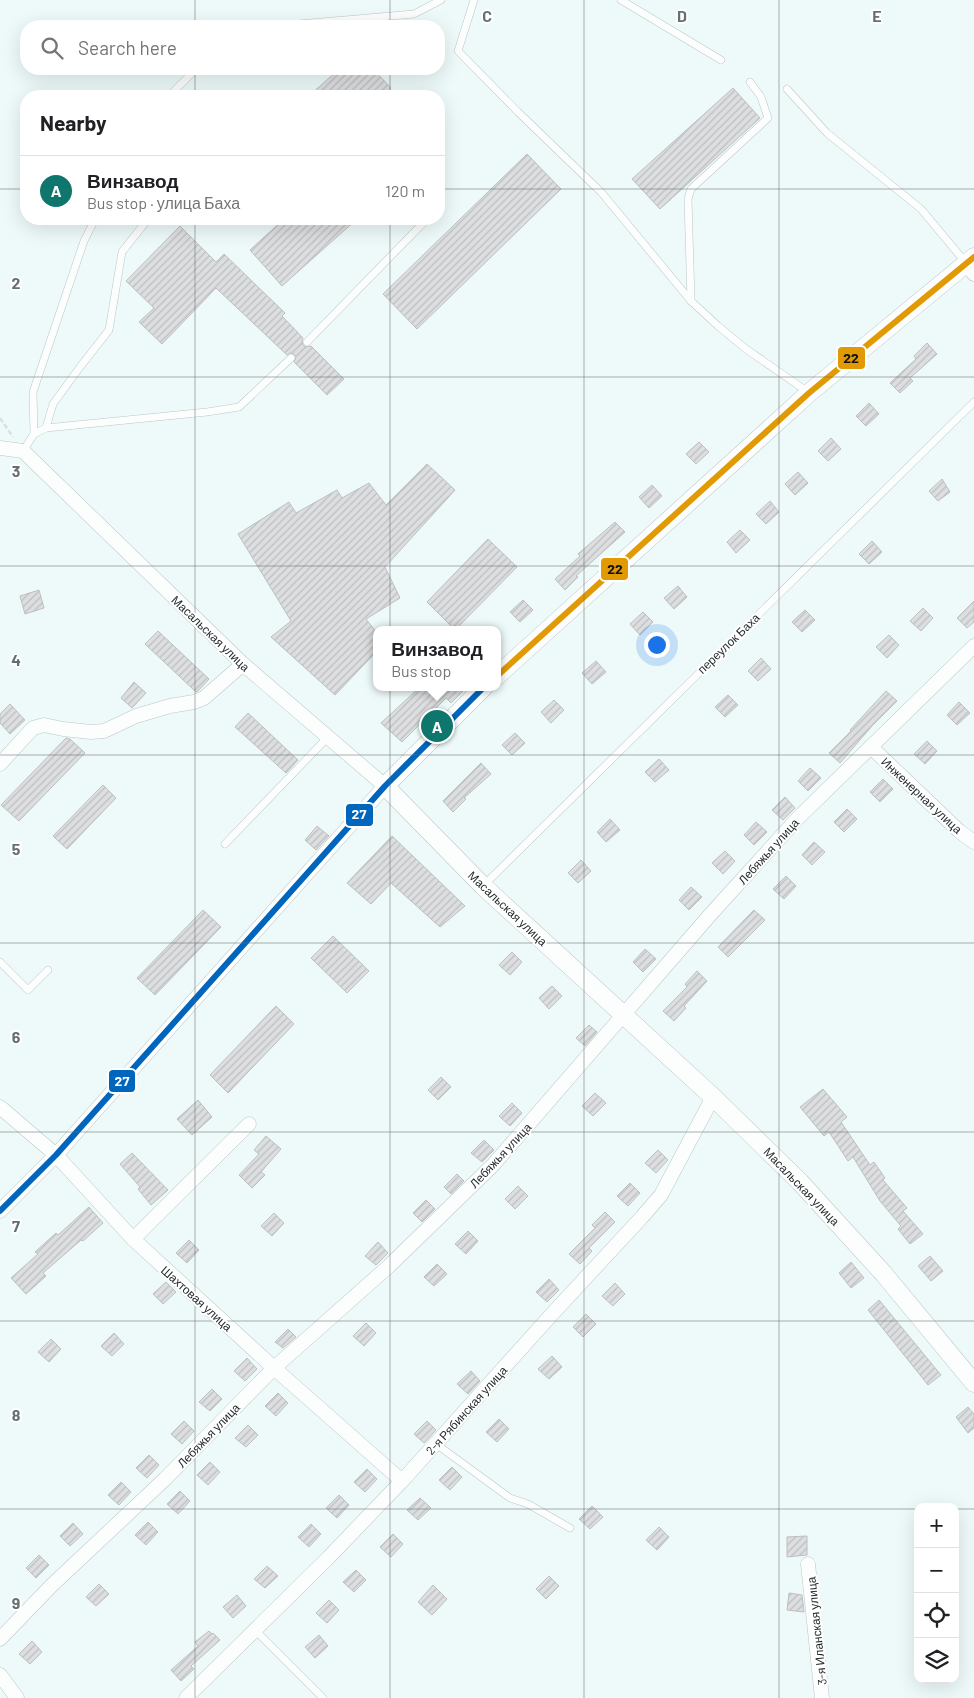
<!DOCTYPE html>
<html lang="en">
<head>
<meta charset="utf-8">
<style>
  body { margin:0; font-family:Barlow,sans-serif; background:#f6f6f6; color:#202124 }
  .controls { position:absolute; right:15px; bottom:15px; display:grid; overflow:hidden; border-radius:10px; box-shadow:0 5px 20px #0002 }
  .controls button { width:45px; height:45px; display:grid; place-items:center; padding:0; border:0; border-bottom:1px solid #e0e0e0; background:#fff; color:#202124; font:25px sans-serif }
  .you { position:absolute; left:656px; top:644px; width:18px; height:18px; margin:-12px; border:4px solid #fff; border-radius:50%; background:#1a73e8; box-shadow:0 0 0 8px #1a73e833 }
  .badge { display:grid; place-items:center; width:32px; height:32px; border-radius:50%; background:#0f766e; color:#fff; font-size:16px; font-weight:700 }
  .pin { position:absolute; translate:-50% -50%; border:2px solid #fff; box-shadow:0 1px 5px #0006 }
  .popup { position:absolute; left:373px; top:626px; width:128px; height:65px; box-sizing:border-box; display:grid; place-content:center; border-radius:10px; background:#fff; filter:drop-shadow(0 1px 4px #0005); font-size:16px; white-space:nowrap; color:#757577 }
  .popup b { font-size:19px; color:#202124 }
  .popup::after { content:''; position:absolute; left:50%; top:100%; margin-left:-10px; border:10px solid transparent; border-top-color:#fff }
  .list { margin:0; padding:0; list-style:none }
  h2 { display:flex; justify-content:space-between; align-items:center; height:65px; margin:0; padding:0 20px; font-size:21px }
  h2 small { font-size:16px; font-weight:400; color:#757577 }
  .list li { display:grid; grid-template-columns:32px 1fr auto; gap:15px; align-items:center; box-sizing:border-box; height:70px; padding:0 20px; border-top:1px solid #e0e0e0 }
  .list b { display:block; font-size:19px; white-space:nowrap }
  .list p { margin:0; font-size:16px; white-space:nowrap; color:#757577 }
  .list em { font-size:16px; font-style:normal; color:#757577 }
  .icon { flex:none; width:28px; height:28px; fill:none; stroke:currentColor; stroke-width:2; stroke-linecap:round; stroke-linejoin:round }
  .map { position:relative; flex:none; width:974px; height:1698px; overflow:hidden }
  .search { position:absolute; background:#fff; box-shadow:0 5px 20px #0002; left:20px; top:20px; width:425px; height:55px; display:flex; align-items:center; gap:12px; box-sizing:border-box; padding:0 18px; border-radius:20px; color:#757577; font-size:19px }
  .panel { position:absolute; background:#fff; box-shadow:0 5px 20px #0002; left:20px; top:90px; width:425px; height:135px; border-radius:20px }
  .map>svg:first-child { display:block }
  .building { fill:url(#building-hatch); stroke:#bdbfc0 }
  .lines { fill:none; stroke-linecap:round; stroke-linejoin:round }
  .service-casing { stroke:#bdc6c6; stroke-width:8 }
  .minor-casing { stroke:#bdc6c6; stroke-width:15 }
  .tertiary-casing { stroke:#bdc6c6; stroke-width:19 }
  .path { stroke:#dadfdf; stroke-width:2.5; stroke-dasharray:5 2.5; stroke-linecap:butt }
  .service { stroke:#fcfefe; stroke-width:7 }
  .minor { stroke:#fcfefe; stroke-width:14 }
  .tertiary { stroke:#fcfefe; stroke-width:18 }
  .bus-1-casing { stroke:#fff; stroke-width:10 }
  .bus-2-casing { stroke:#fff; stroke-width:10 }
  .bus-1 { stroke:#e19904; stroke-width:6 }
  .bus-2 { stroke:#0065bd; stroke-width:6 }
  .grid { fill:none; stroke:#667070; stroke-width:1; stroke-opacity:0.55 }
  .labels { text-anchor:middle; dominant-baseline:central; stroke-width:4; stroke-linejoin:round; paint-order:stroke }
  .street-label { font-size:12px; fill:#1e2626; stroke:#fff }
  .grid-label { font-size:16px; text-anchor:middle; font-weight:bold; fill:#667070; stroke:#fff; stroke-width:4; stroke-linejoin:round; paint-order:stroke }
  .line-badge { stroke:#fff; stroke-width:2 }
  .badge-label { font-size:14px; text-anchor:middle; font-weight:bold; fill:#fff }
  .pale-badge-label { font-size:14px; text-anchor:middle; font-weight:bold; fill:#111 }
</style>
</head>
<body>
<div class="map">
<svg width="974" height="1698" viewBox="0 0 974 1698">
  <defs>
    <pattern id="building-hatch" width="6" height="6" patternUnits="userSpaceOnUse" patternTransform="scale(1.25)"><rect width="6" height="6" fill="#dcdee0"/><path d="M-1 1l2-2M0 6l6-6M5 7l2-2" fill="none" stroke="#bcbec0"/></pattern>
  </defs>
  <rect width="100%" height="100%" fill="#edfaf9"/>
  <g class="building">
    <path d="M339,69H373L391,88L382,96H309Z"/>
    <path d="M733,88L760,118L660,209L632,179Z"/>
    <path d="M527,154L561,189L417,329L383,294Z"/>
    <path d="M284,219H357L282,286L250,250Z"/>
    <path d="M180,226L216,262L224,254L285,313L282,316L303,338L302,341L303,345L306,347L311,346L344,379L327,395L294,362L296,357L294,354L290,353L287,355L216,288L162,344L139,322L154,308L126,281Z"/>
    <path d="M927,343L937,354L910,378L913,381L900,393L890,383L916,359L914,356Z"/>
    <path d="M869,403L879,414L866,426L856,416Z"/>
    <path d="M831,438L841,449L828,461L818,451Z"/>
    <path d="M699,442L709,452L696,464L686,454Z"/>
    <path d="M427,464L455,490L385,567L400,598L366,619L377,633V651L335,695L271,637L291,621L238,534L289,502L296,513L337,490L342,498L369,483L386,505Z"/>
    <path d="M798,472L808,483L795,495L785,484Z"/>
    <path d="M942,479L950,492L938,501L929,491Z"/>
    <path d="M652,485L662,496L649,508L639,497Z"/>
    <path d="M770,501L779,512L766,524L756,514Z"/>
    <path d="M615,522L625,532L576,576L578,577L565,590L555,579L580,556L578,554Z"/>
    <path d="M740,530L750,540L736,553L727,542Z"/>
    <path d="M488,539L517,567L455,630L427,602Z"/>
    <path d="M872,541L882,552L869,564L859,554Z"/>
    <path d="M678,586L687,597L674,609L664,598Z"/>
    <path d="M39,590L44,608L25,614L20,596Z"/>
    <path d="M523,600L533,610L520,622L510,612Z"/>
    <path d="M974,601V622L967,628L957,618Z"/>
    <path d="M923,608L933,618L921,631L910,621Z"/>
    <path d="M805,610L815,620L802,632L792,622Z"/>
    <path d="M643,612L653,622L640,635L630,624Z"/>
    <path d="M158,631L209,679L198,691L196,692L145,644Z"/>
    <path d="M889,635L899,645L887,658L876,647Z"/>
    <path d="M761,658L771,669L758,681L748,671Z"/>
    <path d="M596,661L606,672L592,684L582,673Z"/>
    <path d="M134,682L146,693L132,708L121,698Z"/>
    <path d="M420,687H467L451,703L446,698L402,742L381,723Z"/>
    <path d="M886,691L897,701L872,726L840,763L829,753L851,731L850,730Z"/>
    <path d="M728,695L738,705L725,717L715,707Z"/>
    <path d="M554,700L564,710L551,723L541,712Z"/>
    <path d="M959,702L970,713L957,725L947,715Z"/>
    <path d="M10,704L25,720L10,734L0,723V714Z"/>
    <path d="M248,713L298,760L286,773L235,727Z"/>
    <path d="M515,733L525,743L512,755L502,745Z"/>
    <path d="M66,738L70,739L85,753L19,821L1,805Z"/>
    <path d="M927,741L937,751L925,764L914,754Z"/>
    <path d="M659,759L669,770L655,782L645,772Z"/>
    <path d="M481,763L491,774L464,798L466,799L453,812L443,801Z"/>
    <path d="M810,768L821,778L808,791L798,781Z"/>
    <path d="M883,779L893,789L880,802L870,792Z"/>
    <path d="M103,785L116,798L67,849L53,836Z"/>
    <path d="M785,797L795,808L783,820L772,810Z"/>
    <path d="M847,809L857,819L844,832L834,822Z"/>
    <path d="M610,819L620,830L606,842L597,832Z"/>
    <path d="M756,822L767,832L754,845L744,835Z"/>
    <path d="M317,826L329,836L316,850L305,840Z"/>
    <path d="M392,836L465,906L440,927L391,883L371,904L347,883Z"/>
    <path d="M814,842L825,852L812,865L802,855Z"/>
    <path d="M725,851L735,861L723,874L712,863Z"/>
    <path d="M581,860L591,871L578,883L568,873Z"/>
    <path d="M786,876L796,886L784,899L773,889Z"/>
    <path d="M691,887L702,897L689,910L679,900Z"/>
    <path d="M203,910L221,927L155,995L137,978Z"/>
    <path d="M754,910L765,920L728,957L718,947Z"/>
    <path d="M333,936L369,971L347,993L311,958Z"/>
    <path d="M645,949L656,959L643,972L633,962Z"/>
    <path d="M512,952L522,962L510,975L499,965Z"/>
    <path d="M697,971L707,981L684,1006L686,1008L674,1021L663,1011L687,987L685,984Z"/>
    <path d="M552,986L562,996L549,1009L539,998Z"/>
    <path d="M276,1006L294,1024L228,1093L210,1075Z"/>
    <path d="M589,1025L597,1032L585,1046L576,1038Z"/>
    <path d="M441,1077L451,1087L438,1100L428,1090Z"/>
    <path d="M823,1089L847,1117L841,1122L870,1165L874,1162L885,1178L883,1180L907,1208L903,1211L923,1234L910,1244L898,1229L901,1226L880,1201L853,1157L848,1161L829,1132L824,1136L800,1107Z"/>
    <path d="M595,1093L606,1103L593,1116L582,1106Z"/>
    <path d="M198,1100L212,1117L192,1135L177,1119Z"/>
    <path d="M512,1103L522,1113L510,1126L499,1116Z"/>
    <path d="M266,1136L281,1149L261,1172L265,1175L252,1188L239,1175L259,1154L254,1150Z"/>
    <path d="M484,1140L494,1150L482,1162L471,1153Z"/>
    <path d="M658,1150L668,1160L656,1173L645,1163Z"/>
    <path d="M132,1153L168,1190L151,1205L138,1189L140,1187L120,1164Z"/>
    <path d="M457,1174L464,1181L451,1194L444,1187Z"/>
    <path d="M630,1183L640,1193L628,1206L617,1196Z"/>
    <path d="M518,1186L528,1196L515,1209L505,1199Z"/>
    <path d="M426,1200L435,1209L422,1222L413,1213Z"/>
    <path d="M89,1207L103,1223L83,1241L81,1240L43,1273L46,1276L26,1294L11,1278L38,1254L35,1252L56,1233L58,1235Z"/>
    <path d="M605,1212L615,1222L589,1248L592,1251L580,1264L569,1254L595,1228L592,1225Z"/>
    <path d="M274,1213L284,1223L272,1236L261,1226Z"/>
    <path d="M468,1231L478,1241L466,1254L455,1244Z"/>
    <path d="M189,1240L199,1250L187,1263L176,1253Z"/>
    <path d="M378,1242L388,1253L376,1265L365,1256Z"/>
    <path d="M930,1256L943,1271L931,1281L918,1266Z"/>
    <path d="M851,1262L864,1278L851,1288L839,1273Z"/>
    <path d="M437,1264L447,1274L434,1286L424,1277Z"/>
    <path d="M549,1279L559,1290L547,1302L536,1292Z"/>
    <path d="M166,1282L176,1292L163,1304L153,1294Z"/>
    <path d="M615,1283L625,1294L613,1306L602,1296Z"/>
    <path d="M879,1300L941,1375L928,1385L868,1310Z"/>
    <path d="M586,1314L596,1324L583,1337L573,1327Z"/>
    <path d="M366,1323L376,1333L364,1346L353,1336Z"/>
    <path d="M288,1329L296,1337L283,1348L275,1342Z"/>
    <path d="M114,1333L124,1344L112,1356L101,1346Z"/>
    <path d="M51,1339L61,1349L49,1362L38,1352Z"/>
    <path d="M552,1356L562,1367L549,1379L538,1369Z"/>
    <path d="M247,1358L257,1369L245,1381L234,1371Z"/>
    <path d="M471,1371L480,1381L468,1394L457,1384Z"/>
    <path d="M212,1389L222,1399L210,1411L199,1402Z"/>
    <path d="M278,1393L288,1403L276,1416L265,1406Z"/>
    <path d="M968,1407L974,1414V1428L968,1433L956,1417Z"/>
    <path d="M499,1419L509,1429L497,1442L486,1432Z"/>
    <path d="M184,1421L194,1431L182,1444L171,1434Z"/>
    <path d="M427,1421L436,1430L424,1443L414,1434Z"/>
    <path d="M248,1425L258,1435L246,1447L235,1438Z"/>
    <path d="M149,1455L159,1465L147,1478L136,1468Z"/>
    <path d="M210,1462L220,1472L208,1485L197,1475Z"/>
    <path d="M452,1467L462,1477L450,1490L439,1480Z"/>
    <path d="M367,1469L377,1479L365,1492L354,1482Z"/>
    <path d="M121,1482L131,1492L119,1505L108,1495Z"/>
    <path d="M180,1491L190,1501L178,1514L167,1504Z"/>
    <path d="M339,1495L349,1505L337,1518L326,1508Z"/>
    <path d="M420,1498L431,1508L418,1520L407,1510Z"/>
    <path d="M592,1506L603,1517L590,1529L579,1519Z"/>
    <path d="M148,1522L158,1532L146,1545L135,1535Z"/>
    <path d="M73,1523L83,1534L70,1546L60,1536Z"/>
    <path d="M311,1524L321,1534L309,1547L298,1537Z"/>
    <path d="M659,1527L669,1537L657,1550L646,1540Z"/>
    <path d="M393,1534L403,1544L391,1557L380,1547Z"/>
    <path d="M807,1536V1555L787,1557V1537Z"/>
    <path d="M39,1555L49,1565L36,1578L26,1568Z"/>
    <path d="M267,1566L278,1576L265,1588L254,1579Z"/>
    <path d="M356,1570L366,1580L354,1592L343,1582Z"/>
    <path d="M549,1576L559,1586L546,1599L536,1589Z"/>
    <path d="M99,1584L109,1594L96,1606L86,1597Z"/>
    <path d="M433,1585L447,1599L432,1615L418,1602Z"/>
    <path d="M789,1593L802,1595L804,1612L787,1610Z"/>
    <path d="M237,1595L246,1606L233,1618L223,1607Z"/>
    <path d="M329,1600L339,1610L327,1623L316,1613Z"/>
    <path d="M209,1631L212,1634L213,1633L220,1640L191,1666L194,1669L181,1681L171,1670L198,1646L195,1642Z"/>
    <path d="M319,1635L328,1646L315,1658L305,1647Z"/>
    <path d="M32,1641L42,1652L30,1664L19,1654Z"/>
  </g>
  <g class="lines">
    <defs>
      <g id="service">
        <path d="M474,0L458,51L518,112L601,192L691,301L718,326L746,349L808,392"/>
        <path d="M621,0L721,60"/>
        <path d="M276,26L414,14L441,0"/>
        <path d="M787,89L827,133L921,209L966,263"/>
        <path d="M169,96L196,69"/>
        <path d="M691,301L688,199L691,189L768,118L761,97L750,82"/>
        <path d="M307,342L427,219"/>
        <path d="M46,428L53,404L80,367L109,330L122,252L148,219"/>
        <path d="M34,434L46,428L207,412L239,407L291,358"/>
        <path d="M23,451L34,434L33,392L84,241L95,219"/>
        <path d="M225,844L328,737"/>
        <path d="M483,886L974,402"/>
        <path d="M0,962L28,990L48,970"/>
        <path d="M436,1444L510,1498L528,1504L570,1528"/>
        <path d="M255,1630L323,1698"/>
      </g>
      <g id="minor">
        <path d="M966,263L974,274"/>
        <path d="M0,448L23,451L243,664L385,786L56,1155L0,1211"/>
        <path d="M871,747L959,831L974,842"/>
        <path d="M0,764L33,728L44,725L63,729L91,732L104,731L136,716L170,706L194,702L204,698L243,664"/>
        <path d="M0,1107L56,1155L133,1239L274,1368L402,1481"/>
        <path d="M133,1239L249,1124"/>
        <path d="M808,1564L822,1698"/>
        <path d="M0,1639L51,1586L165,1479L274,1368L389,1266L493,1165L710,915L796,820L974,646"/>
        <path d="M0,1675L17,1698"/>
        <path d="M186,1698L329,1557L402,1481L553,1313L642,1217L661,1195L713,1097"/>
      </g>
      <g id="tertiary">
        <path d="M497,676L809,393L974,257"/>
        <path d="M484,687L385,786L483,886L713,1097L800,1182L883,1273L974,1383"/>
      </g>
    </defs>
    <use href="#service" class="service-casing"/>
    <use href="#minor" class="minor-casing"/>
    <use href="#tertiary" class="tertiary-casing"/>
    <path class="path" d="M0,418L13,437"/>
    <use href="#service" class="service"/>
    <use href="#minor" class="minor"/>
    <use href="#tertiary" class="tertiary"/>
    <defs>
      <path id="bus-1" d="M497,676L809,393L974,257"/>
      <path id="bus-2" d="M0,1211L56,1155L385,786L484,687"/>
    </defs>
    <use href="#bus-1" class="bus-1-casing"/>
    <use href="#bus-2" class="bus-2-casing"/>
    <use href="#bus-1" class="bus-1"/>
    <use href="#bus-2" class="bus-2"/>
  </g>
  <path class="grid" d="M195,0V26M390,0V26M584,0V1698M779,0V1698M195,69V96M390,69V96M0,189H26M439,189H974M195,219V1698M390,219V1698M0,377H974M0,566H974M0,755H974M0,943H974M0,1132H974M0,1321H974M0,1509H918M955,1509H974"/>
  <g class="labels">
    <g class="street-label">
      <text transform="translate(211 633) rotate(44)">Масальская улица</text>
      <text transform="translate(728 643) rotate(-44)">переулок Баха</text>
      <text transform="translate(922 795) rotate(43)">Инженерная улица</text>
      <text transform="translate(768 851) rotate(-48)">Лебяжья улица</text>
      <text transform="translate(508 908) rotate(43)">Масальская улица</text>
      <text transform="translate(500 1155) rotate(-47)">Лебяжья улица</text>
      <text transform="translate(802 1186) rotate(46)">Масальская улица</text>
      <text transform="translate(197 1298) rotate(42)">Шахтовая улица</text>
      <text transform="translate(466 1410) rotate(-48)">2-я Рябинская улица</text>
      <text transform="translate(208 1435) rotate(-46)">Лебяжья улица</text>
      <text transform="translate(816 1631) rotate(-96)">3-я Иланская улица</text>
    </g>
  </g>
  <g class="grid-label">
    <text x="487" y="22">C</text>
    <text x="682" y="22">D</text>
    <text x="877" y="22">E</text>
    <text x="16" y="289">2</text>
    <text x="16" y="477">3</text>
    <text x="16" y="666">4</text>
    <text x="16" y="855">5</text>
    <text x="16" y="1043">6</text>
    <text x="16" y="1232">7</text>
    <text x="16" y="1421">8</text>
    <text x="16" y="1609">9</text>
  </g>
  <g class="line-badge">
    <rect x="837" y="346" width="29" height="24" rx="5" fill="#e19904"/>
    <rect x="600" y="557" width="29" height="24" rx="5" fill="#e19904"/>
    <rect x="345" y="803" width="29" height="24" rx="5" fill="#0065bd"/>
    <rect x="108" y="1069" width="28" height="24" rx="5" fill="#0065bd"/>
  </g>
  <g class="badge-label">
    <text x="359" y="819">27</text>
    <text x="122" y="1086">27</text>
  </g>
  <g class="pale-badge-label">
    <text x="851" y="363">22</text>
    <text x="615" y="574">22</text>
  </g>
</svg>
<div class="controls">
<button>+</button>
<button>−</button>
<button><svg class="icon" aria-label="locate" viewBox="0 0 24 24"><circle cx="12" cy="12" r="6"/><path d="M12 2v4M12 18v4M2 12h4M18 12h4"/></svg></button>
<button><svg class="icon" aria-label="layers" viewBox="0 0 24 24"><path d="M12 4l9 5-9 5-9-5zM3 14l9 5 9-5"/></svg></button>
</div>
<div class="you"></div>
<div class="pin badge" style="left:437px;top:726px">A</div>
<div class="popup"><b>Винзавод</b>Bus stop</div>
<div class="search"><svg class="icon" aria-label="search" viewBox="0 0 24 24"><circle cx="10" cy="10" r="6"/><path d="M15 15l6 6"/></svg>Search here</div>
<section class="panel">
<h2>Nearby<small></small></h2>
<ul class="list">
<li><span class="badge">A</span><div><b>Винзавод</b><p>Bus stop · улица Баха</p></div><em>120 m</em></li>
</ul>
</section>
</div>
</body>
</html>
